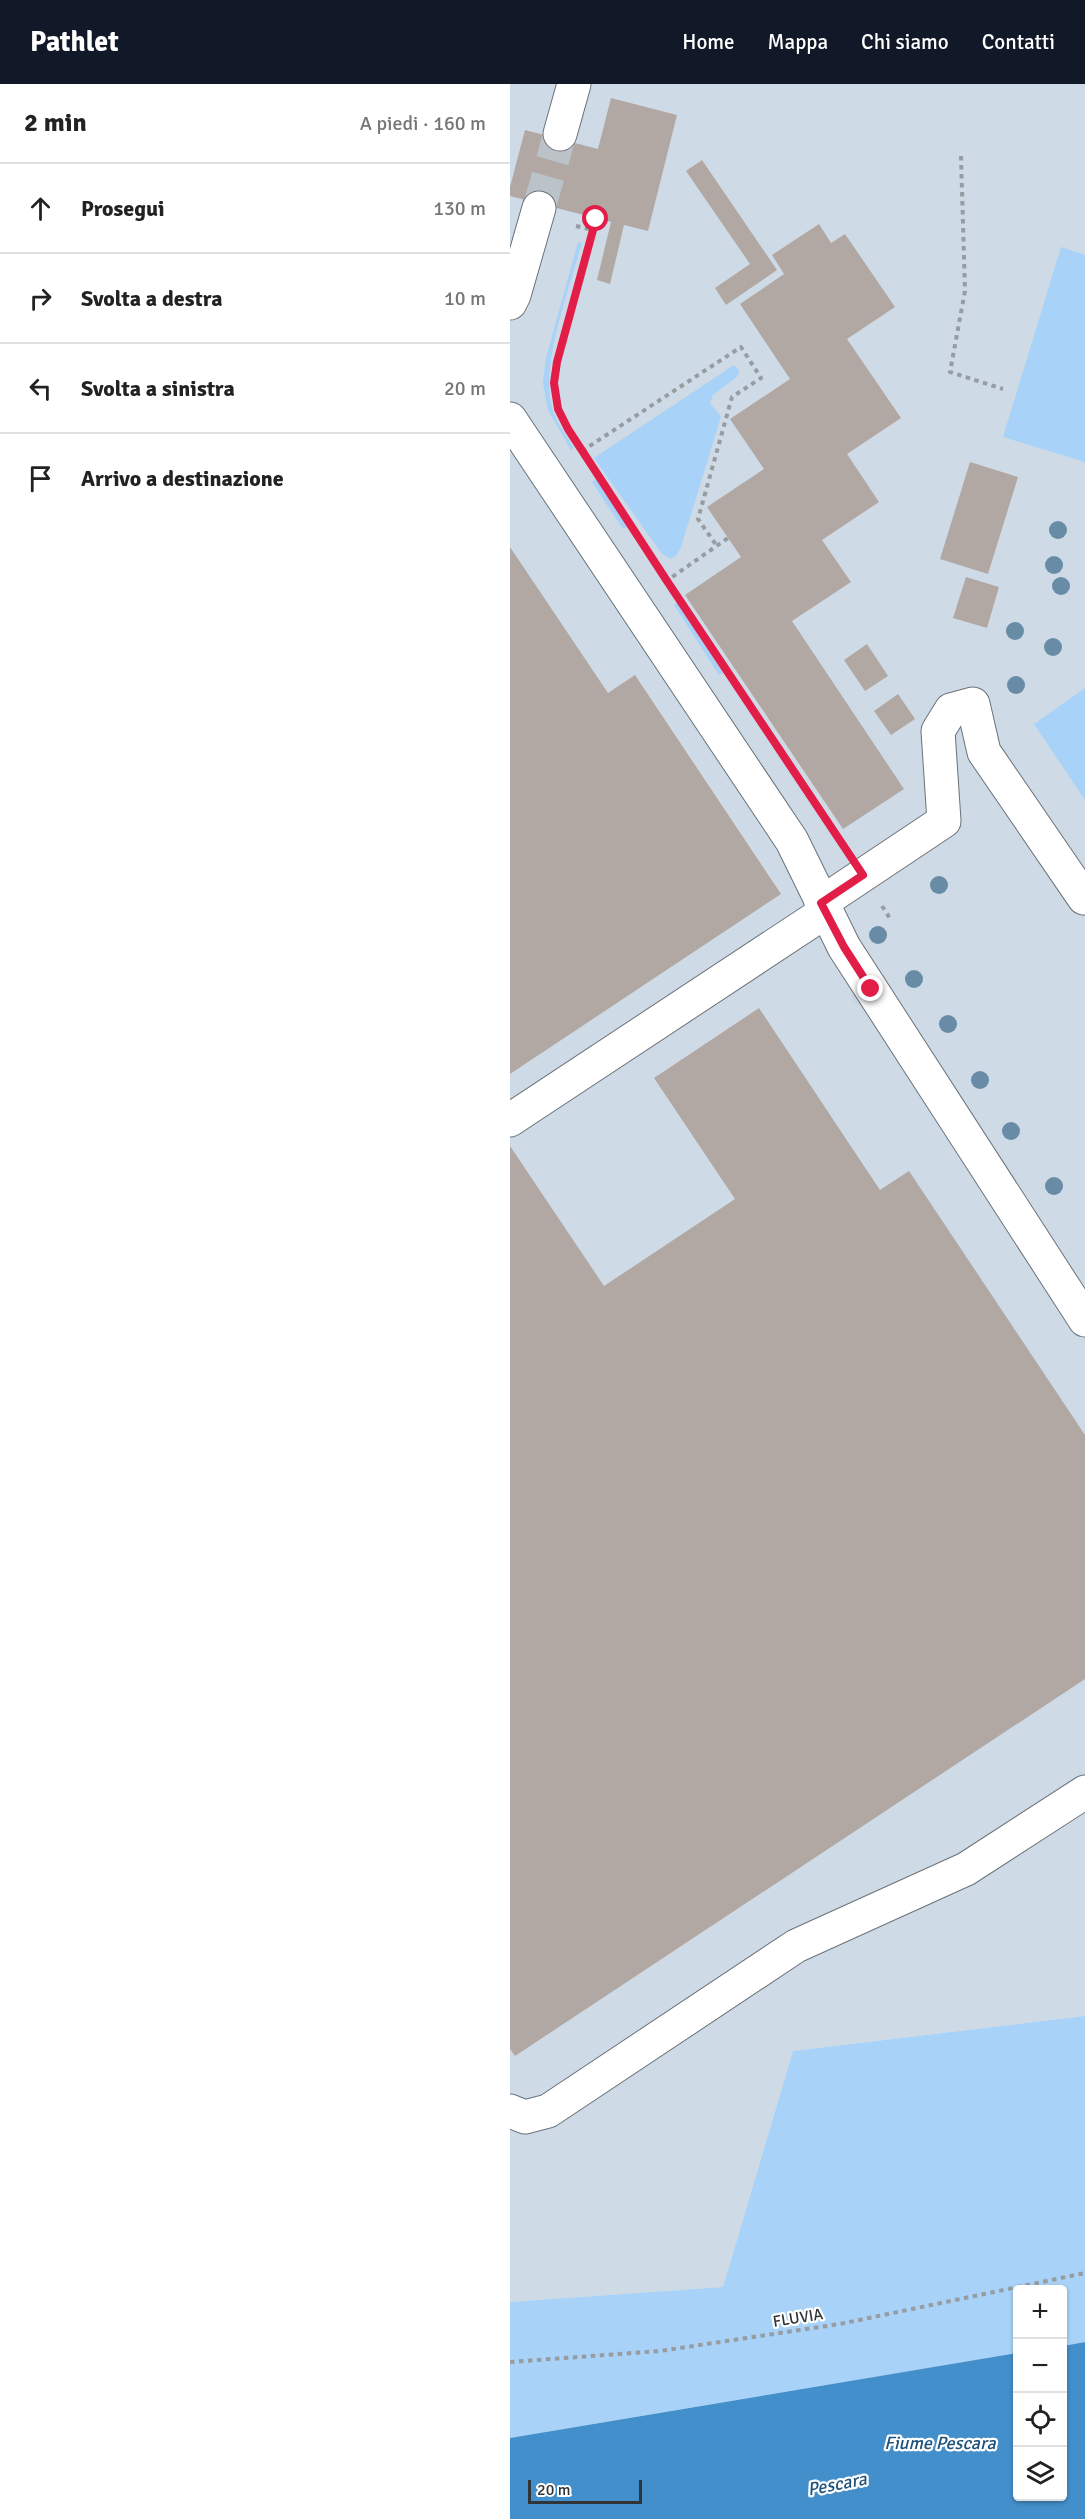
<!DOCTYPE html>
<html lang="it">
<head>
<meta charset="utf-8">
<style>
  body { margin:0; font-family:Signika,sans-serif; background:#f2f2f2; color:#222 }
  .controls { position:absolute; right:18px; bottom:18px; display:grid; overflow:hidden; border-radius:6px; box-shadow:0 2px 4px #0004 }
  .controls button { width:54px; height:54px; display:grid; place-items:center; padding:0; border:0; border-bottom:2px solid #e0e0e0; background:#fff; color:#222; font:30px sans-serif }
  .scale { position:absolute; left:18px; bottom:15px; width:114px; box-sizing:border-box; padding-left:6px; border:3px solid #313437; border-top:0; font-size:16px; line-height:21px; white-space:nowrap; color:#313437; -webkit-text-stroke:4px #fff; paint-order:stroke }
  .stop { position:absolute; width:18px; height:18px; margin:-14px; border:4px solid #e11d48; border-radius:50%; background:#fff }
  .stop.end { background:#e11d48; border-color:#fff; box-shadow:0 2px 6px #0008 }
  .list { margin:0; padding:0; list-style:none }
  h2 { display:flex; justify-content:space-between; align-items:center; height:78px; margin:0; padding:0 24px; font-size:26px }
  h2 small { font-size:20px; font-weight:400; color:#767676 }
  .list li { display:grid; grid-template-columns:39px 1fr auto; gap:18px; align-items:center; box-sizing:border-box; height:90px; padding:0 24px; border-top:2px solid #e0e0e0 }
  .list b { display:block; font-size:22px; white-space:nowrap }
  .list em { font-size:20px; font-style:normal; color:#767676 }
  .icon { flex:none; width:33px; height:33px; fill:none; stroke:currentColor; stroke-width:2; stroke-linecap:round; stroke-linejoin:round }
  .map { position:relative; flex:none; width:575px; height:2435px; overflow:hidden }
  header { display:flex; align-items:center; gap:36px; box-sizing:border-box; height:84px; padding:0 30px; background:#111827; color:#fff }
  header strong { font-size:28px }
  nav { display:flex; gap:33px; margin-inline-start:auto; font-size:21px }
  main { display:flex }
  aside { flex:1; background:#fff }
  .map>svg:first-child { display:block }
  .built { fill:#cedbe6 }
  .green { fill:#a8d2f7 }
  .water { fill:#438fcb }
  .building { fill:#b1a8a4 }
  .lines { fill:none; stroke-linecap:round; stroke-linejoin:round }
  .minor-tunnel { stroke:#bbc2c8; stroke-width:33; stroke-dasharray:33 16; stroke-linecap:butt }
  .minor-casing { stroke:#6b7278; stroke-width:35 }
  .path { stroke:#969ca0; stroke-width:4; stroke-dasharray:4.5 4.5; stroke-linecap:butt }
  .minor { stroke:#fff; stroke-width:33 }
  .tree { fill:#698ca6 }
  .route { stroke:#e11d48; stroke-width:8 }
  .labels { text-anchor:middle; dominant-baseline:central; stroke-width:4.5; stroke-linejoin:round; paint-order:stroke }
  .street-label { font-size:16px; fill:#313437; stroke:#fff }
  .water-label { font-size:18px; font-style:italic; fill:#1d527c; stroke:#fff }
</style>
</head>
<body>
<header>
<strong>Pathlet</strong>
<nav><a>Home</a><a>Mappa</a><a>Chi siamo</a><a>Contatti</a></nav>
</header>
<main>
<aside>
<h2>2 min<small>A piedi · 160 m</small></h2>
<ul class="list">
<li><svg class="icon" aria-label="ahead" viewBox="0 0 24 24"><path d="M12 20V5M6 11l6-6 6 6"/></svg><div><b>Prosegui</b></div><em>130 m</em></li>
<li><svg class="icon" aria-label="right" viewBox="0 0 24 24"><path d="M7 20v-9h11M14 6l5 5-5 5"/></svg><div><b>Svolta a destra</b></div><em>10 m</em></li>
<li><svg class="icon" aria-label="left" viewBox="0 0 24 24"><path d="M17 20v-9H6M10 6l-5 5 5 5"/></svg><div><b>Svolta a sinistra</b></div><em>20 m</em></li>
<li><svg class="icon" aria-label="arrive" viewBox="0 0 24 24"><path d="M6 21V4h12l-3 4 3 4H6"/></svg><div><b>Arrivo a destinazione</b></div></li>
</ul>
</aside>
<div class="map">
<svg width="575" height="2435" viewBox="0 0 575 2435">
  <rect width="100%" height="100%" fill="#dee6ec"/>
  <path class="built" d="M0,0H575V1932L283,1967L213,2203L0,2218Z"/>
  <g class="green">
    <path d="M68,158L72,159C60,203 30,280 42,323C45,337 56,351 64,364L61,366L38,326L33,299L36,274Z"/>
    <path d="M551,163L575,171V378L493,353Z"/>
    <path d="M224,281L229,287L228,292L203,311L200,319L211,333L171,463L167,471L161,475L152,470L84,374Z"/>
    <path d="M86,395L117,443L113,445L82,398Z"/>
    <path d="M167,519L213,589L209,591L164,521Z"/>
    <path d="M575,604V716L524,640Z"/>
    <path d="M575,1932V2258L553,2262L552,2206H508L507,2269L0,2354V2218L213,2203L283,1967Z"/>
  </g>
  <path class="water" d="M575,2258V2435H0V2354L507,2269L508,2412H552L553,2262Z"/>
  <g class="building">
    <path d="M101,14L167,31L138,147L114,141L100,200L87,196L101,138L0,112V103L15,46L88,65Z"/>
    <path d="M192,76L267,186L216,221L205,204L240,180L176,87Z"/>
    <path d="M309,140L321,159L335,150L385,223L337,255L391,334L337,370L369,418L312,456L341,498L282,537L394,705L333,745L175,511L231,473L197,423L254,385L220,335L280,295L230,220L274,190L262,171Z"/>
    <path d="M460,378L508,393L478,490L430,475Z"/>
    <path d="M0,463L98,609L125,591L271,810L0,990Z"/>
    <path d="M456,493L489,503L477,544L443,534Z"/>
    <path d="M357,560L378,592L355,607L334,576Z"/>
    <path d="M388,610L405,635L381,651L364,627Z"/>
    <path d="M249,924L370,1106L399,1087L575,1351V1595L5,1972L0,1965V1062L94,1202L225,1115L144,994Z"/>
  </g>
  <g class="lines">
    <path class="minor-tunnel" d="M29,124L50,50"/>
    <defs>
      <g id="minor">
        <path d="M50,50L64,0"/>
        <path d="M0,219L4,211L29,124"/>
        <path d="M0,335L282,757L334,863L575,1236"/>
        <path d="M311,819L434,737L428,647L441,626L463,620L474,668L574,814"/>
        <path d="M0,1036L315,828"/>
        <path d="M0,2027L15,2033L38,2027L286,1862L456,1785L575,1708"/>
      </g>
    </defs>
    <use href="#minor" class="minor-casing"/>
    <g class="path">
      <path d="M451,72L455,207L440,288L493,305"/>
      <path d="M86,135L47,278L44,299L48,325L58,345L157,497L335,762"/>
      <path d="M66,142L83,146"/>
      <path d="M72,367L231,263L251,294L222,313L188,435L207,462"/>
      <path d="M155,498L218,454"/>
      <path d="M372,822L381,836"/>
      <path d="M0,2278L150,2267L330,2240L575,2189"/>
    </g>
    <use href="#minor" class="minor"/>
  </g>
  <g class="tree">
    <circle cx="548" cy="446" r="9"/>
    <circle cx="544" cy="481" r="9"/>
    <circle cx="551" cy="502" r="9"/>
    <circle cx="505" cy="547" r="9"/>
    <circle cx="543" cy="563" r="9"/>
    <circle cx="506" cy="601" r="9"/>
    <circle cx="429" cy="801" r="9"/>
    <circle cx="368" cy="851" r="9"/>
    <circle cx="404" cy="895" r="9"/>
    <circle cx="438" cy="940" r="9"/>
    <circle cx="470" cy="996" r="9"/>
    <circle cx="501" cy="1047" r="9"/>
    <circle cx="544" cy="1102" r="9"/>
  </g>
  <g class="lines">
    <path class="route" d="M86,135L47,278L44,299L48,325L58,345L157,497L353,791L311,819L334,863L361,905"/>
  </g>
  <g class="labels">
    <g class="street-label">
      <text transform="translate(288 2234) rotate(-9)">FLUVIA</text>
    </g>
    <g class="water-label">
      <text x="430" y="2359">Fiume Pescara</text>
      <text transform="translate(327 2400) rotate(-11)">Pescara</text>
    </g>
  </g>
</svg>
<div class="controls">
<button>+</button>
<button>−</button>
<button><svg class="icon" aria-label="locate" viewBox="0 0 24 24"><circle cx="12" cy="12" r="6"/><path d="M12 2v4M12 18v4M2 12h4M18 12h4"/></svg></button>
<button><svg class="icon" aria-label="layers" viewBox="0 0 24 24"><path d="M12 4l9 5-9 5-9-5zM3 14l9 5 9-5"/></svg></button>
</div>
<div class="scale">20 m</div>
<div class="stop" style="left:86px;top:135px"></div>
<div class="stop end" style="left:361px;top:905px"></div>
</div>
</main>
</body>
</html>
